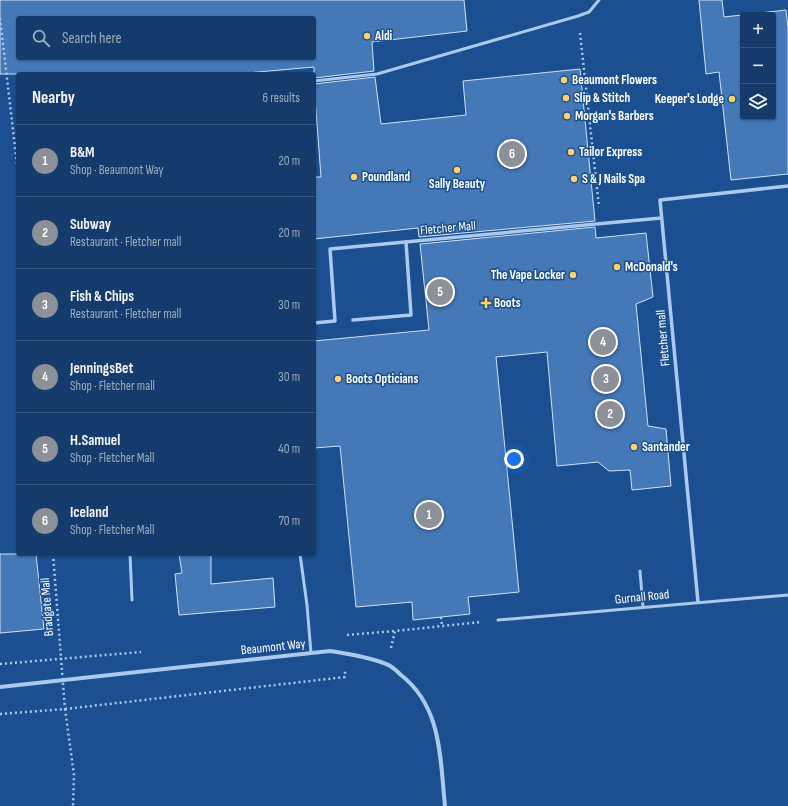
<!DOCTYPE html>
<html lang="en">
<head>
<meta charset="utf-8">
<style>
  body { margin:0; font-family:"Sofia Sans Condensed",sans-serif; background:#1d4271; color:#f1f3f6 }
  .controls { position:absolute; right:12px; top:12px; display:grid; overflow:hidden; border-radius:4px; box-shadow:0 1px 3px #0004 }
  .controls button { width:36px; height:36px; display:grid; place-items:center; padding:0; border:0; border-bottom:1px solid #33557e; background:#143b6b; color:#f1f3f6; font:20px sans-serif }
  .you { position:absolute; left:514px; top:459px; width:14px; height:14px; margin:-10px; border:3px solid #fff; border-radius:50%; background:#1a73e8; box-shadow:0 0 0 6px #1a73e833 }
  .badge { display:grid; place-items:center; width:26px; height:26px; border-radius:50%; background:#8c9099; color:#fff; font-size:13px; font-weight:700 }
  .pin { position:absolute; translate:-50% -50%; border:2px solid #fff; box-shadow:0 1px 4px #0006 }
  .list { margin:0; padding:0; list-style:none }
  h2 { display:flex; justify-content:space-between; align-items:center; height:52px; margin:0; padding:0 16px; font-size:17px }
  h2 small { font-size:13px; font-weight:400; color:#9dadc1 }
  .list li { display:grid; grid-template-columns:26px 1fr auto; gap:12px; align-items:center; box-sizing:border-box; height:72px; padding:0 16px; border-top:1px solid #33557e }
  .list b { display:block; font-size:15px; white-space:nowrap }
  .list p { margin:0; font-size:13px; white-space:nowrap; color:#9dadc1 }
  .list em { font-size:13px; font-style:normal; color:#9dadc1 }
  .icon { flex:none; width:22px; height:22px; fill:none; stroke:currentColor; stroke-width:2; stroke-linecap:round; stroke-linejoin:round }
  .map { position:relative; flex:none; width:788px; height:806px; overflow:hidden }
  .search { position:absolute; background:#143b6b; box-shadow:0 1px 3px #0004; left:16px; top:16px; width:300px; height:44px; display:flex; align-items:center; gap:10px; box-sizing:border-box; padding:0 14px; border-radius:4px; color:#9dadc1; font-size:15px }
  .panel { position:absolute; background:#143b6b; box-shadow:0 1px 3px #0004; left:16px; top:72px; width:300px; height:484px; border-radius:4px }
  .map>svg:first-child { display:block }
  .building { fill:#4478b7; stroke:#cfe3fa; fill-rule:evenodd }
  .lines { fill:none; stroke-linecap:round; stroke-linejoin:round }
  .path { stroke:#a9c9ee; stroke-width:2.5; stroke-dasharray:2 3; stroke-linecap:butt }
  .service { stroke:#a9c9ee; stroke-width:3 }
  .pedestrian { stroke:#a9c9ee; stroke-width:3.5 }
  .minor { stroke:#a9c9ee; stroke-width:4 }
  .path-bridge { stroke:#a9c9ee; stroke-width:2.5; stroke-dasharray:2 3; stroke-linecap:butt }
  .poi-dot { fill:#ffd166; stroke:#1b4f8f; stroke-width:1.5 }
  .labels { text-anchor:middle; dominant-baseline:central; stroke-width:3; stroke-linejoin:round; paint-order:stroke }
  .poi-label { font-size:13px; font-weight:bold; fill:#fff; stroke:#1b4f8f; text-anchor:start }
  .street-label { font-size:13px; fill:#fff; stroke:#1b4f8f }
</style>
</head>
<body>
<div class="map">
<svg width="788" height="806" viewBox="0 0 788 806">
  <rect width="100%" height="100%" fill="#1b4f8f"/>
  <g class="building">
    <path d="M0,0H464L467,31L372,42L374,71L314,78V67L235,74H0ZM18,18H314V58H18Z"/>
    <path d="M699,0H722L724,17L786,10L788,28V174L731,180L719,72L706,74ZM743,15H773V117H743Z"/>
    <path d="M580,69L595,221L419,237L418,228L314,239V177H321L314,84L375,77L381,124L466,115L463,81Z"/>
    <path d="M595,227L596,238L646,233L653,297L636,304L648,426L666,429L671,486L632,490L630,470L609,471L598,462L557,466L547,352L496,357L519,592L468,597L470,614L413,620L412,602L356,607L340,446L314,448V341L429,330L420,244Z"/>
    <path d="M0,554H36L44,629L0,633Z"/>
    <path d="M179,554H211V584L273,578L275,607L179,615L175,574L182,573Z"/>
  </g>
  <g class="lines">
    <g class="path">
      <path d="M0,18L18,173"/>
      <path d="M580,33L599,207"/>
      <path d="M53,554L61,658"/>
      <path d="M441,617L442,626"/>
      <path d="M347,635L395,631"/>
      <path d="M391,648L395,631L481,622"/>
      <path d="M0,664L141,652"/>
      <path d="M65,709L345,677V671"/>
      <path d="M0,714L65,709L74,775L73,806"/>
    </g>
    <g class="service">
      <path d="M314,81L377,74L578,16L589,12L599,0"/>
      <path d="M130,554L132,600"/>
      <path d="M300,554L307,605L311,653"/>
      <path d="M640,571L643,607"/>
      <path d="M498,620L788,595"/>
    </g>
    <g class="pedestrian">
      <path d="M353,320L411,315L406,242"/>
      <path d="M314,323L335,321L330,249L661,218"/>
      <path d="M698,602L660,200L788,186"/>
    </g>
    <path class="minor" d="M0,687L330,651C349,654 369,657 386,664C392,666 397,671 401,675C442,707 440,758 445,806"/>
    <path class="path-bridge" d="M61,658L65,709"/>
  </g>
  <g class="poi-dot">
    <circle cx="367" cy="36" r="4"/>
    <circle cx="564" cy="80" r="4"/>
    <circle cx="566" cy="98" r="4"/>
    <circle cx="732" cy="99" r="4"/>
    <circle cx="567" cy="116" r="4"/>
    <circle cx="571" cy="152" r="4"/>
    <circle cx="457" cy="170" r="4"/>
    <circle cx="354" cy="177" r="4"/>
    <circle cx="574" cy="179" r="4"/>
    <circle cx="617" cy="267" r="4"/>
    <circle cx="573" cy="275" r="4"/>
    <path d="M484 297h4v4h4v4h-4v4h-4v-4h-4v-4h4z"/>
    <circle cx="338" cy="379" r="4"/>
    <circle cx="634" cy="447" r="4"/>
  </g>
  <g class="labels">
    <g class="poi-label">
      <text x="375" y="36">Aldi</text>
      <text x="572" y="80">Beaumont Flowers</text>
      <text x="574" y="98">Slip &amp; Stitch</text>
      <text x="724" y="99" text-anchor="end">Keeper's Lodge</text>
      <text x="575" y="116">Morgan's Barbers</text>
      <text x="579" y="152">Tailor Express</text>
      <text x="362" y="177">Poundland</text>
      <text x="582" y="179">S &amp; J Nails Spa</text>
      <text x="457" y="184" text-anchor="middle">Sally Beauty</text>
      <text x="625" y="267">McDonald's</text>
      <text x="565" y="275" text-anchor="end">The Vape Locker</text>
      <text x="494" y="303">Boots</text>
      <text x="346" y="379">Boots Opticians</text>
      <text x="642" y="447">Santander</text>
    </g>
    <g class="street-label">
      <text transform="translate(448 228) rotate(-5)">Fletcher Mall</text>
      <text transform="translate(663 338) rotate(-95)">Fletcher mall</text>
      <text transform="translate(642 597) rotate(-6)">Gurnall Road</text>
      <text transform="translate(47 607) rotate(-94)">Bradgate Mall</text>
      <text transform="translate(273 647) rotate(-6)">Beaumont Way</text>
    </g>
  </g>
</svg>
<div class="controls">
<button>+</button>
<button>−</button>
<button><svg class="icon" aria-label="layers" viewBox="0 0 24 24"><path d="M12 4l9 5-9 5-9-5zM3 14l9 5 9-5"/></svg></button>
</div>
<div class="you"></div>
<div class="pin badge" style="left:429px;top:515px">1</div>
<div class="pin badge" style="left:610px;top:414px">2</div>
<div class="pin badge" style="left:606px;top:379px">3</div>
<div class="pin badge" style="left:603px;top:342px">4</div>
<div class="pin badge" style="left:440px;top:292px">5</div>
<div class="pin badge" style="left:512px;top:154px">6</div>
<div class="search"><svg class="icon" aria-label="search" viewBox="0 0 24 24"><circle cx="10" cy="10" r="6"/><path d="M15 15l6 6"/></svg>Search here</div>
<section class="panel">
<h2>Nearby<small>6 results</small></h2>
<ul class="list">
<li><span class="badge">1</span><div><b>B&amp;M</b><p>Shop · Beaumont Way</p></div><em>20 m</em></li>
<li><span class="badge">2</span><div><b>Subway</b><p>Restaurant · Fletcher mall</p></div><em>20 m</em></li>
<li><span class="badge">3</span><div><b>Fish &amp; Chips</b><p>Restaurant · Fletcher mall</p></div><em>30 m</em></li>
<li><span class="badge">4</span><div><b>JenningsBet</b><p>Shop · Fletcher mall</p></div><em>30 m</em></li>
<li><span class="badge">5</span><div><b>H.Samuel</b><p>Shop · Fletcher Mall</p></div><em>40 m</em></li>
<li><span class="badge">6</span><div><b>Iceland</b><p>Shop · Fletcher Mall</p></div><em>70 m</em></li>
</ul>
</section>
</div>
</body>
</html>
